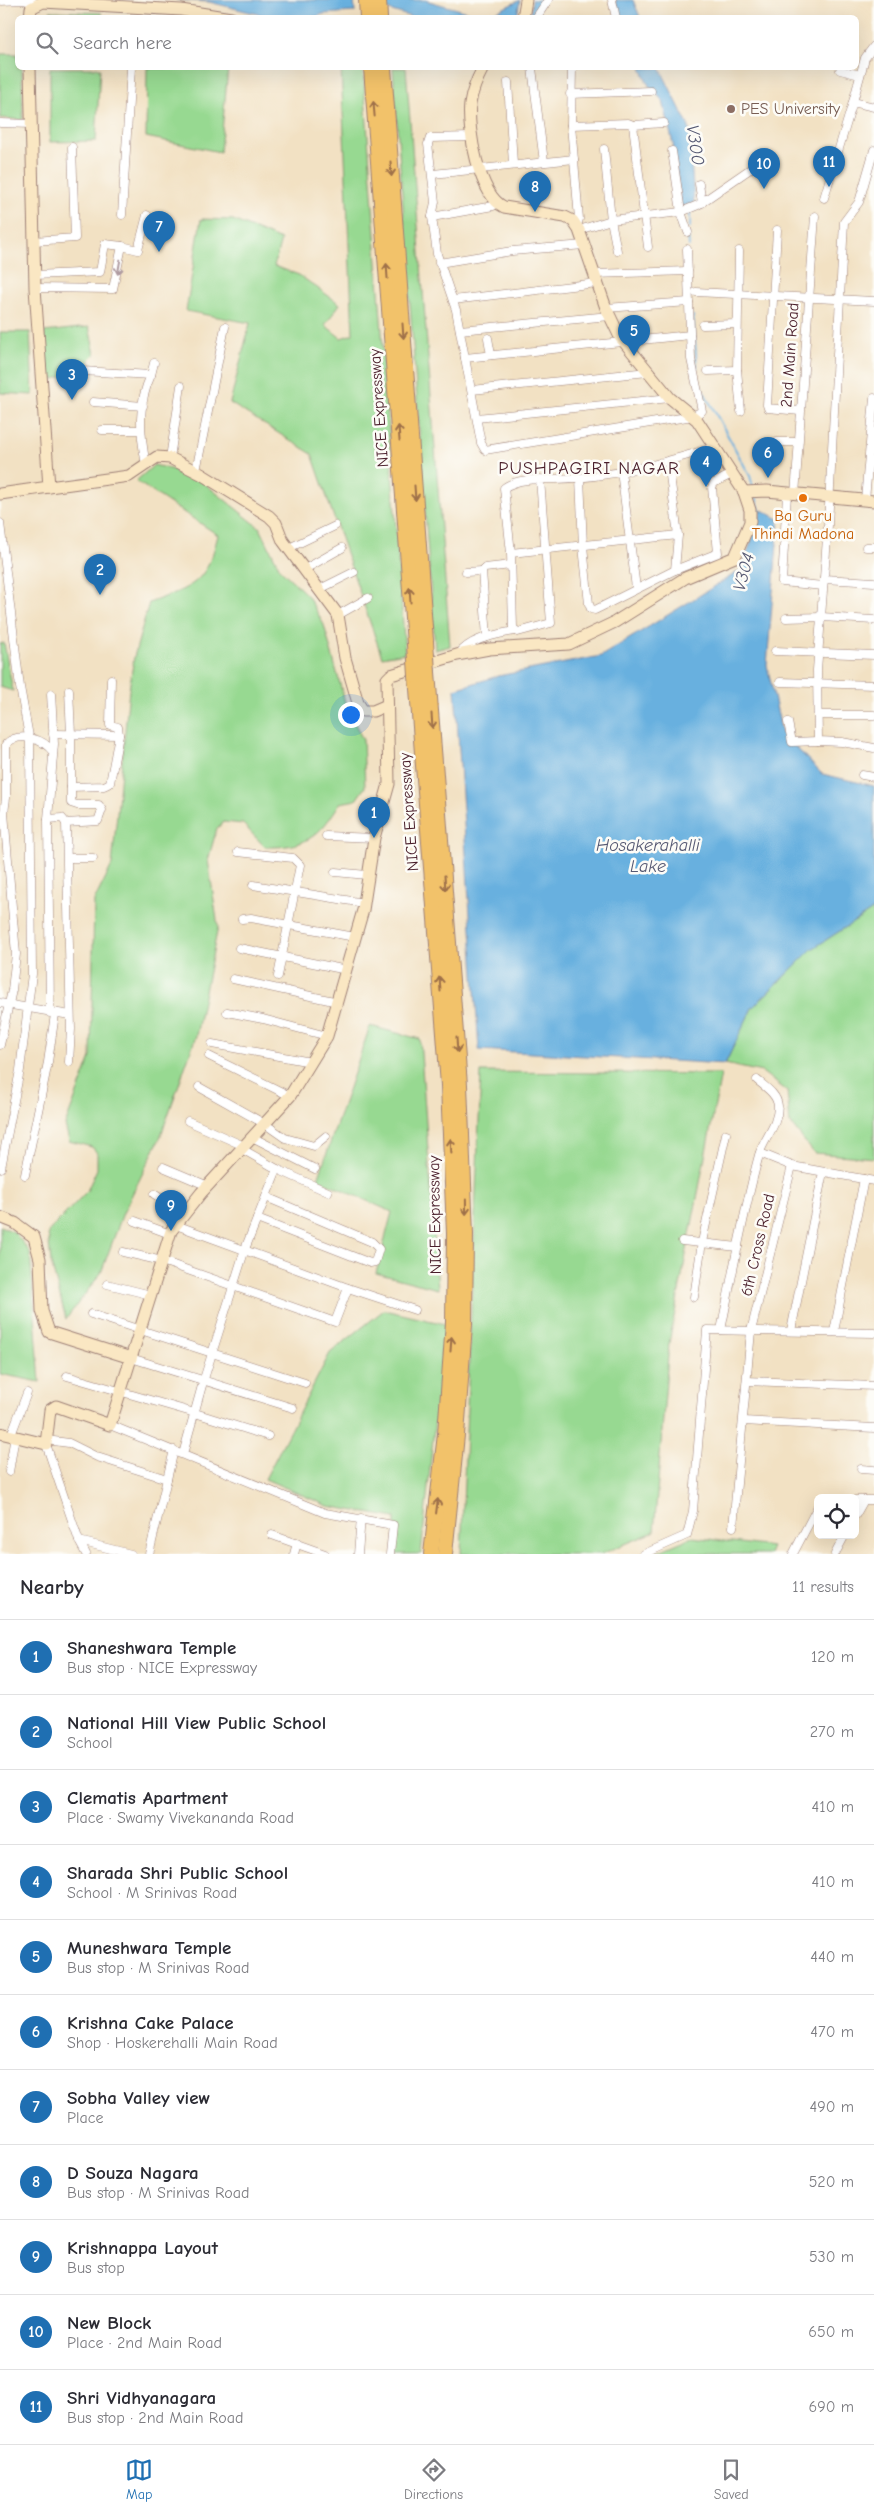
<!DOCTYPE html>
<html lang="en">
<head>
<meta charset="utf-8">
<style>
  body { margin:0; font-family:"Comic Neue",sans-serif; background:#f2f2f3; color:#2b2b33 }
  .controls { position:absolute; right:15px; bottom:15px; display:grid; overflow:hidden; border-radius:8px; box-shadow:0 5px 20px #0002 }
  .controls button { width:45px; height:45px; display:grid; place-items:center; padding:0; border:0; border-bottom:1px solid #e1e1e2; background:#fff; color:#2b2b33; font:25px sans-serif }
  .you { position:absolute; left:350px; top:714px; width:18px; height:18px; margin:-12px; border:4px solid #fff; border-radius:50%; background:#1a73e8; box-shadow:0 0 0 8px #1a73e833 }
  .badge { display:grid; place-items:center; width:32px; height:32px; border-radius:50%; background:#1f6fb2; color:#fff; font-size:16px; font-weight:700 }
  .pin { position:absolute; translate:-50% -41px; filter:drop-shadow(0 1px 2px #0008) }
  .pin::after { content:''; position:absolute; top:26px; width:18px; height:15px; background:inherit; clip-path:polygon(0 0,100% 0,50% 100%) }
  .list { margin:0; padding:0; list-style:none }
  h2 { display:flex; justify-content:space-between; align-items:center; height:65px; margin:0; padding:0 20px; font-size:21px }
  h2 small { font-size:16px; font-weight:400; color:#7c7c81 }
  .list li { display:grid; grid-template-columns:32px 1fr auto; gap:15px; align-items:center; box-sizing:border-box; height:75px; padding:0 20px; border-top:1px solid #e1e1e2 }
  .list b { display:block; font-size:19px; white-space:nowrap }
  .list p { margin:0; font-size:16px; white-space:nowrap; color:#7c7c81 }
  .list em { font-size:16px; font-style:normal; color:#7c7c81 }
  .icon { flex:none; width:28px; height:28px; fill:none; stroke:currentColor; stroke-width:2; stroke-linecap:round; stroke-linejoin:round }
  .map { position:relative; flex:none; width:874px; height:1554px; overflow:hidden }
  .search { position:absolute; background:#fff; box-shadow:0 5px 20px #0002; left:15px; right:15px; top:15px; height:55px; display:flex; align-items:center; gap:12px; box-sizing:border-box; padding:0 18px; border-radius:8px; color:#7c7c81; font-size:19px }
  .sheet { height:890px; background:#fff }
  nav { display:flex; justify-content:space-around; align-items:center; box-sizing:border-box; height:70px; border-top:1px solid #e1e1e2; background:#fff; font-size:14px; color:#7c7c81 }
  nav a { display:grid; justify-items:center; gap:2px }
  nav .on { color:#1f6fb2 }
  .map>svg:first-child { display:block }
  .green { fill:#97d991; stroke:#707c5e }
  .water { fill:#67b0df; stroke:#586885 }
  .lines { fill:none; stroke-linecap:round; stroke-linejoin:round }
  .stream { stroke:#67b0df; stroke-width:2 }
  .street-casing { stroke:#9e8077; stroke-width:9 }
  .secondary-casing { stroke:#9e8077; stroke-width:13 }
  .highway-casing { stroke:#9e8077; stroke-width:16 }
  .street { stroke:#fff; stroke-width:8 }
  .secondary { stroke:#fae7c3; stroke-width:11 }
  .highway { stroke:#f2c26a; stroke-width:14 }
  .highway-bridge-casing { stroke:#9e8077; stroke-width:16; stroke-linecap:butt }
  .highway-bridge { stroke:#f2c26a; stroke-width:14 }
  .oneway { stroke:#9e704a }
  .oneway2 { stroke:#ae9aa0 }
  .education-dot { fill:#8d6e63; stroke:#fdfcf7; stroke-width:2 }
  .food-dot { fill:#e8710a; stroke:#fdfcf7; stroke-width:2 }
  .labels { text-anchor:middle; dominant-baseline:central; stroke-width:5; stroke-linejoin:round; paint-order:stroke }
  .education-label { font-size:16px; fill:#785e54; stroke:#fdfcf7; text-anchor:start }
  .street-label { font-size:16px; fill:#4a1f2b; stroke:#fdfcf7 }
  .food-label { font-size:16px; fill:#c56008; stroke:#fdfcf7 }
  .water-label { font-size:18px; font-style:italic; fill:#565973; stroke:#fdfcf7 }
  .neighbourhood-label { font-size:18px; letter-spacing:1px; fill:#4a1f2b; stroke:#fdfcf7 }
</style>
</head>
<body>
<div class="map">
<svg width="874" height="1554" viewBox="0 0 874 1554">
  <rect width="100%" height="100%" fill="#fdfcf7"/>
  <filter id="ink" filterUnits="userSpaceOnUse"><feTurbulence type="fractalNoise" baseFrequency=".02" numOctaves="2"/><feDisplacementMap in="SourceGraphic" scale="10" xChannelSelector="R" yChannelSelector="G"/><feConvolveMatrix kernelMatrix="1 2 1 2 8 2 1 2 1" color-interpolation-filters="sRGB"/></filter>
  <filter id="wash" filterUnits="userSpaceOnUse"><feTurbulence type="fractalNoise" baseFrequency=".0096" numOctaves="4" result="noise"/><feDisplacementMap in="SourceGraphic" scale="20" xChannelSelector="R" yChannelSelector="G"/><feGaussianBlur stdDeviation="1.12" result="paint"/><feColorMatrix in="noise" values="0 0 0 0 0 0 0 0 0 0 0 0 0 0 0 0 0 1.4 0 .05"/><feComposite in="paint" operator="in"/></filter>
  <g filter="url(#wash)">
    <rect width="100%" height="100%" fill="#f2e1c3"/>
    <g class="green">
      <path d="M50,11L102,13V17H50Z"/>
      <path d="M0,54H17L18,68H22L23,120L0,118Z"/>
      <path d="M50,68H100L96,141L50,142Z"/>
      <path d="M147,68H228L220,152L146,137Z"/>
      <path d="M341,68H363L405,653L382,657L312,454L230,403L250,323L186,311L201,219L233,220L281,240L274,266L299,275L340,304L325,325L341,338L353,334Z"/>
      <path d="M393,68H406L450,646L435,650Z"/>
      <path d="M89,327L95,354L90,359L89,369L47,381L44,332Z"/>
      <path d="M0,332H30L33,395L0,393Z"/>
      <path d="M154,465L194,475L260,528L280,569L308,596L324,625L346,706L363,740L365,787L356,800L340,803C319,837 306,848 265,847L243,824L224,822L217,828L208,860L218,927L196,1036L160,1138L123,1213L101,1273L66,1319L51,1263L48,1232L87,1191L97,1169V1153L92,1147L69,1141L65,1125L91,1057L94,901L112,865L129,690L134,657L149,603C193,586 206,585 218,535L136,481Z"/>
      <path d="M4,643L13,691L0,687V644Z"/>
      <path d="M874,909V1158L814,1153L790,1123L787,1091L762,1072L725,1064L752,1008L812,949Z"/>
      <path d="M370,1026L420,1039L438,1289L376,1273L392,1212L318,1179Z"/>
      <path d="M481,1072L721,1074L669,1343L654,1532L601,1554H461Z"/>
      <path d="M0,1226L14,1232L30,1252L40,1382L0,1374Z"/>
      <path d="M384,1310L445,1324L421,1554H395V1518L328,1506L265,1479L330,1353Z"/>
      <path d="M692,1537L772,1547L769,1554H658L657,1552Z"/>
    </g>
    <g class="water">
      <path d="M176,0H354L355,12L323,14L316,17H270L209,2Z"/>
      <path d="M385,0H425L486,17L520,0L517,18L411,17L386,9Z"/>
      <path d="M532,0H544L534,17H530Z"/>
      <path d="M615,0H633L640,17H620Z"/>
      <path d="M641,68H660L689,127L694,203L681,207L673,144L663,101L649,86Z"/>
      <path d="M762,510L779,519L767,665L782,733L822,774L874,786V909L812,949L752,1008L725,1064L479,1050L455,689L498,676L601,656L741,570Z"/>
    </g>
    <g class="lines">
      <g class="stream">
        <path d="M690,227V212"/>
        <path d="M688,234L689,246"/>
        <path d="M693,316L697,368"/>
        <path d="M700,385L750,476L753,487"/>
        <path d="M756,496L761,516"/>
      </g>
    </g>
  </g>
  <g filter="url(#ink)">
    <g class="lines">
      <defs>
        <g id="street">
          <path d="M612,0L616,18"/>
          <path d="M0,1L23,0L38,3"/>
          <path d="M536,18L548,0"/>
          <path d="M532,68L544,162"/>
          <path d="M572,68L571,125L579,219L577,226"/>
          <path d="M840,70L860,75"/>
          <path d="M508,82L513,164"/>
          <path d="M570,94L651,91"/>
          <path d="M853,102L865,58L874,46"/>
          <path d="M0,123L31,124"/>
          <path d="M571,125L628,123L633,125L648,247"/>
          <path d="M633,125L664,123"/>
          <path d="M471,137L430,138L428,144L435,202L432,217L437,254L456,310L481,443L485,450L693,416L702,411L691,359L687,249"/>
          <path d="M604,149L611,220L617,251"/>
          <path d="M874,150L859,202L844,222L828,525L817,670L818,741L842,742L874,748"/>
          <path d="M672,151L681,212L688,232"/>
          <path d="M433,174L574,159"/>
          <path d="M699,184L702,203"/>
          <path d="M824,198L853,102L874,107"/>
          <path d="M122,215L131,68"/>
          <path d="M432,217L493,206L496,202"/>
          <path d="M579,230L611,220L681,212L698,205L753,167"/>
          <path d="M777,230L767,405L768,408L800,411"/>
          <path d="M34,241L75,238L72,147"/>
          <path d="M122,246L138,250L147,215"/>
          <path d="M739,251L737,370L741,411"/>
          <path d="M439,263L512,251L584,245"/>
          <path d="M594,274L688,271"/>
          <path d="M35,275L100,272L105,244L122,246L113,289L35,288"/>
          <path d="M696,292L874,301"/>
          <path d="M453,300L597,283"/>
          <path d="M606,308L689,302"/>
          <path d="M703,325L736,324"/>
          <path d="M460,330L610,316"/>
          <path d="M488,338L491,355"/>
          <path d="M465,358L690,335"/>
          <path d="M82,371L151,375C137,405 140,434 146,465"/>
          <path d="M708,371L737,370"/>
          <path d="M151,375L154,363"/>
          <path d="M472,390L648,372"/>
          <path d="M93,402L143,406"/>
          <path d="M477,418L670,398"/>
          <path d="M102,430H140"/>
          <path d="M777,442H798"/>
          <path d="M170,458L181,386"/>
          <path d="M196,471L225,327"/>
          <path d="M621,471L636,588"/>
          <path d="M580,478L583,546L589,604L591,609L595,610L675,570L678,535L668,461"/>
          <path d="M540,479L551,623L518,632L513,628L511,553L504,488C517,478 541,479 556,479C611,478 663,463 715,447"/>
          <path d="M787,494L782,582L823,586"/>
          <path d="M795,495L815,216"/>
          <path d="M865,500L874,398"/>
          <path d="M0,523L20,687L30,742L32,974L20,1070L1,1168"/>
          <path d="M866,547H874"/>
          <path d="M289,548L335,526"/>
          <path d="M511,553L678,535"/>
          <path d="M305,569L342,548"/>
          <path d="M675,570L718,553L712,487L714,483L732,474"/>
          <path d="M466,572L482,571"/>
          <path d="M824,579L874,582"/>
          <path d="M320,589L354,572"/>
          <path d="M338,615L368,598"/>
          <path d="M786,618L821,617L874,620"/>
          <path d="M487,637L482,571L485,568L511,565"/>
          <path d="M775,651L874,655"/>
          <path d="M458,655C471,638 494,635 514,631"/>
          <path d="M780,682L874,685"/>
          <path d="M818,715H874"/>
          <path d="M788,722L792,742L818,741"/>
          <path d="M53,734L119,735"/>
          <path d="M862,775L874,777"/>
          <path d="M71,787L104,786L110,783L119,735L118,727L110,725L111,679"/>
          <path d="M48,819L62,818L66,823L71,1029L69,1062"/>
          <path d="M66,823L98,821L102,810L99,805H77L71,803V734L69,690"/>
          <path d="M326,836L374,838"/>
          <path d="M238,852L293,858L300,865L278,976"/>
          <path d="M68,858H93"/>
          <path d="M335,872L367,875"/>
          <path d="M253,885L364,903"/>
          <path d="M242,919L251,918L355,937"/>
          <path d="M239,948L347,970"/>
          <path d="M233,979L338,1002"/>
          <path d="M0,1003L70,1015"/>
          <path d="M227,1012L263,1019L327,1036"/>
          <path d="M50,1013L48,819L54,744L51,694"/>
          <path d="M212,1044L311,1062"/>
          <path d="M0,1045L12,990L16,954L4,813L6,798V744C19,731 44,739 53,752"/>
          <path d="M209,1056L290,1096"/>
          <path d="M199,1087L265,1124L285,1138L314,1146L326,1136"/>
          <path d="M188,1121L244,1146"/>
          <path d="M252,1137L315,1169"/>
          <path d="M242,1149L277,1169L328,1192"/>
          <path d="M760,1153L792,1166L874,1181"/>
          <path d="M163,1167L208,1186"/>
          <path d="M25,1175L48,1062L55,1014"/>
          <path d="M154,1194L163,1200L188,1210"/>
          <path d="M257,1219L370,1263L375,1262L379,1249L372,1242L266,1197"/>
          <path d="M135,1221L170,1234"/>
          <path d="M176,1225L348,1288L415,1310"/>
          <path d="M682,1241L738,1247"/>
          <path d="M123,1252L162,1261L335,1322L348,1288"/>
          <path d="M107,1284L151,1295"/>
          <path d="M694,1297L702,1242L726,1134"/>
          <path d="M91,1314L305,1383"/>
          <path d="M721,1330C733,1272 743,1213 759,1155C764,1138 778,1126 778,1106C777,1094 765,1087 757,1080"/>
          <path d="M791,1331L823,1172"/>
          <path d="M834,1332L864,1179"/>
          <path d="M131,1358L293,1408"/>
          <path d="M67,1376L195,1413L268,1436"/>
          <path d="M747,1381L874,1386"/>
          <path d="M744,1421L874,1428"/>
          <path d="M110,1425L325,1513L393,1525L390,1554"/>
          <path d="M11,1435L27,1393"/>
          <path d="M46,1440L69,1443L97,1457L167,1479"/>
          <path d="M46,1444L79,1541L86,1554"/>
          <path d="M183,1454L203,1382L245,1249L277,1169"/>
          <path d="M861,1469L874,1470"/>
          <path d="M9,1472L15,1436"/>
          <path d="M855,1500H874"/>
          <path d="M855,1516L864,1500"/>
          <path d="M733,1527L751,1331L792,1166"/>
          <path d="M272,1535L325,1554"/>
          <path d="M79,1541L131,1554"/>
          <path d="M149,1554L174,1450"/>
          <path d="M294,1554L297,1543"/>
          <path d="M358,1554L361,1518"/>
          <path d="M644,1554L687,1535L693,1511L707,1330L874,1333"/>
          <path d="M793,1554L818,1506"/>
          <path d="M835,1554L845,1535"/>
        </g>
        <g id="secondary">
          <path d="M30,18L31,8L43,2L181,10L231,18"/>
          <path d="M523,18L526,0"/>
          <path d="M49,487L129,476L157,457L170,458L201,474L269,516L276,523L283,541L338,615L345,658L358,703L363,711H373L387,705"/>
          <path d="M744,492L767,491L874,501"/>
          <path d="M0,494L49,487L35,288L30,68"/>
          <path d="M0,1217L15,1223L34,1237L40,1259L42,1311L49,1332L131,1358"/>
          <path d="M0,1433L46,1444L50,1410L56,1406L110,1425L171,1231L201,1193L290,1096L327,1036L363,910L374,838L389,784L387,679L391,675L457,655L489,649L569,644L615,622L685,578L735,557L750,522V510L744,492L697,420L670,398L620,337L606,308L579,230L573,221L565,217L504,207C479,195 467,129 470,104C472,91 477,79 483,68"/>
        </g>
        <g id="highway">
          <path d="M366,0L367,18"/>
          <path d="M379,0L380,18"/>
          <path d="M371,68L414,644"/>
          <path d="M384,68L426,641"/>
          <path d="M428,672L460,1085L466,1234L465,1324L457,1435L445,1554"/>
          <path d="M416,676L448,1085L454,1234L453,1322L445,1434L431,1554"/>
        </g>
      </defs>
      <use href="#street" class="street-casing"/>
      <use href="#secondary" class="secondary-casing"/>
      <use href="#highway" class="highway-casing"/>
      <use href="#street" class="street"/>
      <use href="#secondary" class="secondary"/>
      <use href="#highway" class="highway"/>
      <defs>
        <g id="highway-bridge">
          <path d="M426,641L428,672"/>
          <path d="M414,644L416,676"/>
        </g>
      </defs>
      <use href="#highway-bridge" class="highway-bridge-casing"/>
      <use href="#highway-bridge" class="highway-bridge"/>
    </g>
    <defs><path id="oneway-shaft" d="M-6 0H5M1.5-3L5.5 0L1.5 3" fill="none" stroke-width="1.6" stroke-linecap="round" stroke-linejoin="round" transform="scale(1.25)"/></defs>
    <g class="oneway">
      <use href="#oneway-shaft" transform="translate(374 109) rotate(-95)"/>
      <use href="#oneway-shaft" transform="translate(391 169) rotate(86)"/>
      <use href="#oneway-shaft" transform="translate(387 271) rotate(-94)"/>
      <use href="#oneway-shaft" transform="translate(403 331) rotate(86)"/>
      <use href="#oneway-shaft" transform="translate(399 433) rotate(-94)"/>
      <use href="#oneway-shaft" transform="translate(415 493) rotate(86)"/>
      <use href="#oneway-shaft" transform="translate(410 595) rotate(-94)"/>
      <use href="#oneway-shaft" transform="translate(432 721) rotate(86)"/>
      <use href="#oneway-shaft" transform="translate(445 883) rotate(86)"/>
      <use href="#oneway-shaft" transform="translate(440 984) rotate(-94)"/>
      <use href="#oneway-shaft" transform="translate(457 1045) rotate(86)"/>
      <use href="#oneway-shaft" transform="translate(451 1146) rotate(-93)"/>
      <use href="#oneway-shaft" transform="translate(466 1207) rotate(89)"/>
      <use href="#oneway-shaft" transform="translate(451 1344) rotate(-86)"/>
      <use href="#oneway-shaft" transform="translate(437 1506) rotate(-83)"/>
    </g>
    <use class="oneway2" href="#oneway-shaft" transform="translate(119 267) rotate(100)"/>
  </g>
  <circle class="education-dot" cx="731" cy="109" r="5"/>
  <circle class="food-dot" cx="803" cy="498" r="5"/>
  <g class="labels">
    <g class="education-label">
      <text x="741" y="109">PES University</text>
    </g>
    <g class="street-label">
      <text transform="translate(790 355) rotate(-86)">2nd Main Road</text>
      <text transform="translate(379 408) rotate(-94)">NICE Expressway</text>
      <text transform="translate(409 812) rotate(-94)">NICE Expressway</text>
      <text transform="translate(435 1215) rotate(-91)">NICE Expressway</text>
      <text transform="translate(758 1245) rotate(-77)">6th Cross Road</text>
    </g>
    <g class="food-label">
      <text x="803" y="516">Ba Guru<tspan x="803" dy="18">Thindi Madona</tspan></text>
    </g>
    <g class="water-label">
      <text transform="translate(695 145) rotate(81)">V300</text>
      <text transform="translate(744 572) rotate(-75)">V304</text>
      <text x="648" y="845">Hosakerahalli<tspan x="648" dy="21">Lake</tspan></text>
    </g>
    <g class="neighbourhood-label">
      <text x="589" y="468">PUSHPAGIRI NAGAR</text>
    </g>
  </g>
</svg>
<div class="controls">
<button><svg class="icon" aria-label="locate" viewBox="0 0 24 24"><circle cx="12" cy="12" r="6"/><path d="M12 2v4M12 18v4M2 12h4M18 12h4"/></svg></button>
</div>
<div class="you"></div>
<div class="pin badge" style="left:374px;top:838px">1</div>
<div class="pin badge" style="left:100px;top:595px">2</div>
<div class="pin badge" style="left:72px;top:400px">3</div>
<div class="pin badge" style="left:706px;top:487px">4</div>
<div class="pin badge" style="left:634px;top:356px">5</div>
<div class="pin badge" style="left:768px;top:478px">6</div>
<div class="pin badge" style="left:159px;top:252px">7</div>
<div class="pin badge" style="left:535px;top:212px">8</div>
<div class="pin badge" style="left:171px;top:1231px">9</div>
<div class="pin badge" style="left:764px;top:189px">10</div>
<div class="pin badge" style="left:829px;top:187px">11</div>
<div class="search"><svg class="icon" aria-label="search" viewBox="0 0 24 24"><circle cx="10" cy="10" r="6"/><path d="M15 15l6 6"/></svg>Search here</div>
</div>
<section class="sheet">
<h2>Nearby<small>11 results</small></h2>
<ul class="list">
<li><span class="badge">1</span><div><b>Shaneshwara Temple</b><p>Bus stop · NICE Expressway</p></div><em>120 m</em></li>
<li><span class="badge">2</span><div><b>National Hill View Public School</b><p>School</p></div><em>270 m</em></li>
<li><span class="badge">3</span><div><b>Clematis Apartment</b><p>Place · Swamy Vivekananda Road</p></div><em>410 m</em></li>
<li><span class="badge">4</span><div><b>Sharada Shri Public School</b><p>School · M Srinivas Road</p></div><em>410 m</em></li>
<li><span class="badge">5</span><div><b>Muneshwara Temple</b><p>Bus stop · M Srinivas Road</p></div><em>440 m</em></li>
<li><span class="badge">6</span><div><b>Krishna Cake Palace</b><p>Shop · Hoskerehalli Main Road</p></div><em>470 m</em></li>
<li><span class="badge">7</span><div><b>Sobha Valley view</b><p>Place</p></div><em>490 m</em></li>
<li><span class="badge">8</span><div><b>D Souza Nagara</b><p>Bus stop · M Srinivas Road</p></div><em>520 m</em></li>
<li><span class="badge">9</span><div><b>Krishnappa Layout</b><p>Bus stop</p></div><em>530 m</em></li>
<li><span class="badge">10</span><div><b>New Block</b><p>Place · 2nd Main Road</p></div><em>650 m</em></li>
<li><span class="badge">11</span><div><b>Shri Vidhyanagara</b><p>Bus stop · 2nd Main Road</p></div><em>690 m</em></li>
</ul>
</section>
<nav>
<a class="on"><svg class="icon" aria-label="map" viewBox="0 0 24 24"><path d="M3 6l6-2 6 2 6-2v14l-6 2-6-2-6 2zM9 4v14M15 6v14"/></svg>Map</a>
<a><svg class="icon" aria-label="directions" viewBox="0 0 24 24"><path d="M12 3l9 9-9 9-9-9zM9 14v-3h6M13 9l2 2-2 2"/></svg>Directions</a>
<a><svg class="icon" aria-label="saved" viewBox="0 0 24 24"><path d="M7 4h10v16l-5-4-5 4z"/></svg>Saved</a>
</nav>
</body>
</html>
